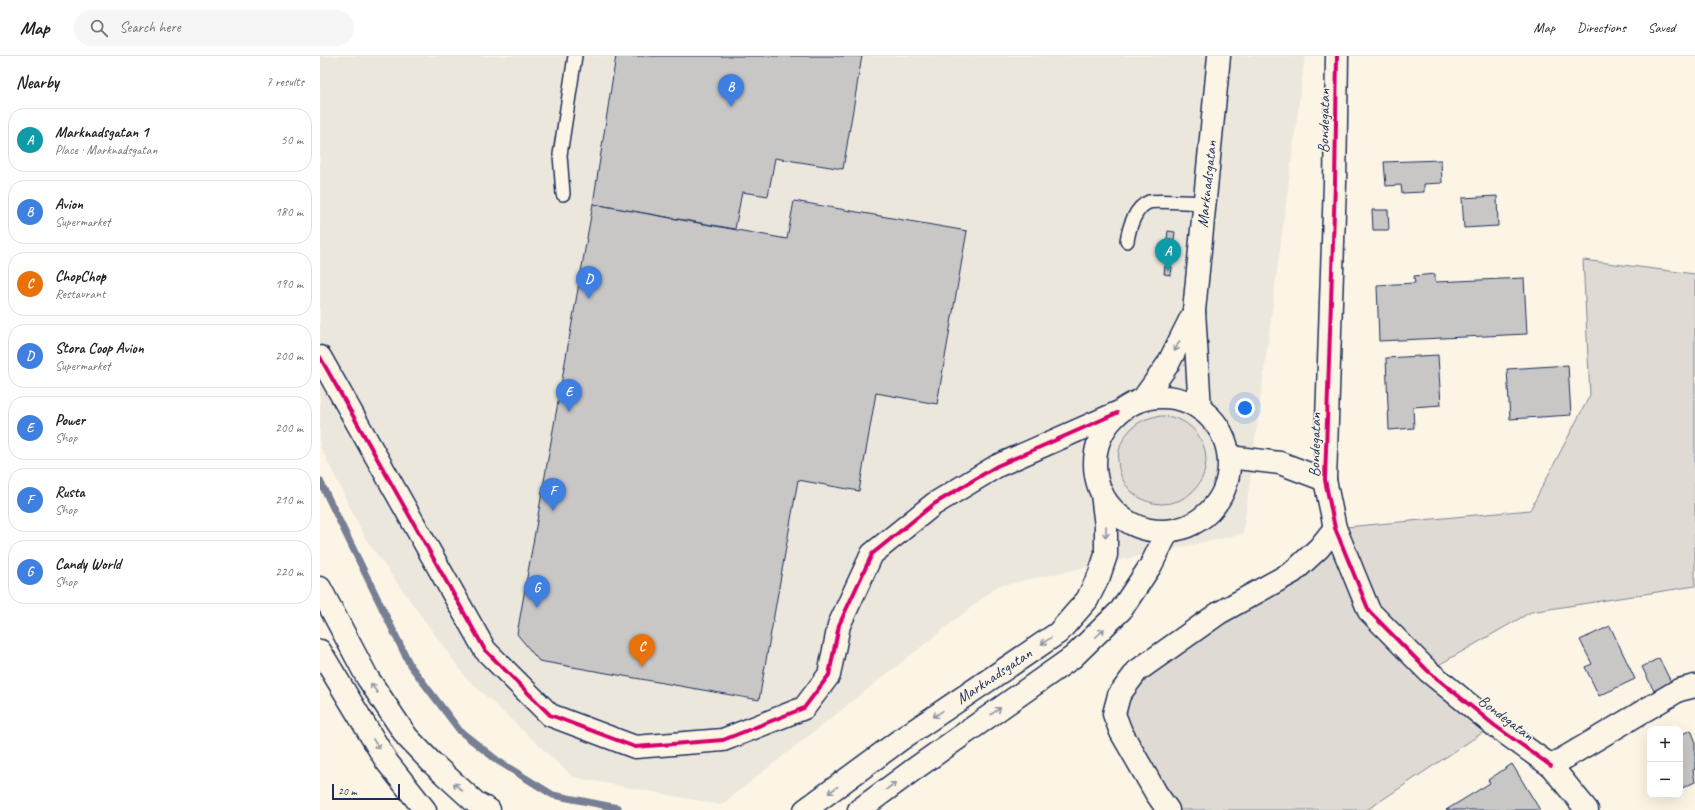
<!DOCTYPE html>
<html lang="en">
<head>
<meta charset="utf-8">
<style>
  body { margin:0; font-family:Caveat,sans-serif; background:#f6f6f6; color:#222 }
  .controls { position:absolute; right:12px; bottom:12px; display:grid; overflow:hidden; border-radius:8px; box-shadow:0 4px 16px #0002 }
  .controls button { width:36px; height:36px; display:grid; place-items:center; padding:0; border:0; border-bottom:1px solid #e0e0e0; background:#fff; color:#222; font:20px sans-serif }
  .scale { position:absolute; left:12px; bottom:10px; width:68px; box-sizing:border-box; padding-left:4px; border:2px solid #1b2f5e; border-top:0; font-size:11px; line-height:14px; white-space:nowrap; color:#1b2f5e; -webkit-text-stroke:3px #fcf5e5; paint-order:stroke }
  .you { position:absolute; left:925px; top:352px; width:14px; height:14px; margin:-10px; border:3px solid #fff; border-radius:50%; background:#1a73e8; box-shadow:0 0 0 6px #1a73e833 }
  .badge { display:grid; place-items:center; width:26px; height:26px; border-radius:50%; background:#1a73e8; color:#fff; font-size:13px; font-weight:700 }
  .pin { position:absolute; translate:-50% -33px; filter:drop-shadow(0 1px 2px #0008) }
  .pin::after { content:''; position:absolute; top:21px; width:14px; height:12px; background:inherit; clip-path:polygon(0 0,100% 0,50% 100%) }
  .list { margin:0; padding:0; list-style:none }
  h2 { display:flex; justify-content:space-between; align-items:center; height:52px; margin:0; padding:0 16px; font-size:17px }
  h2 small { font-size:13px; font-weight:400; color:#767676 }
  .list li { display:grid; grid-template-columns:26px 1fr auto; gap:12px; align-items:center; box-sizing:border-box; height:64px; margin:0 8px 8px; padding:0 8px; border:1px solid #e0e0e0; border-radius:16px }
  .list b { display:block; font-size:15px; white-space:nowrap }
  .list p { margin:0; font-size:13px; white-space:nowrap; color:#767676 }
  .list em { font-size:13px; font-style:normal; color:#767676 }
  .icon { flex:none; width:22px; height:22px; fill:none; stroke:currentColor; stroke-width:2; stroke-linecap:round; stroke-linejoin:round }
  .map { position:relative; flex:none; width:1375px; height:754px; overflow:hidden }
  header { display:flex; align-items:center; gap:24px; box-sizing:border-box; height:56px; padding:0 20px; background:#fff; border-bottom:1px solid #e0e0e0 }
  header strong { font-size:19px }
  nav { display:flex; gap:22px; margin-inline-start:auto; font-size:14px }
  .search { width:280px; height:36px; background:#f6f6f6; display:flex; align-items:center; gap:10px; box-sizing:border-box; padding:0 14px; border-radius:22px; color:#767676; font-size:15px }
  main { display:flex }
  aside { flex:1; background:#fff }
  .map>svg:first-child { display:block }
  .built { fill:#ece7dc }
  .green { fill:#dfdbd4; stroke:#7d8599 }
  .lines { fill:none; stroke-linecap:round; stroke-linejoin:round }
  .stream { stroke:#767f94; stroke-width:7 }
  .building { fill:#c8c7c6; stroke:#1b2f5e }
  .lane-casing { stroke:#1b2f5e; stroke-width:16 }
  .street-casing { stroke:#1b2f5e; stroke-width:25 }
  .highway-casing { stroke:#1b2f5e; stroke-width:25 }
  .lane { stroke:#fcf5e5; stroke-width:13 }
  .street { stroke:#fcf5e5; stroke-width:22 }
  .highway { stroke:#fcf5e5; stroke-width:22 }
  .cycleway-casing { stroke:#fcf5e5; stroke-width:6 }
  .cycleway { stroke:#d6006c; stroke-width:4 }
  .oneway { stroke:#8c92a2 }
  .labels { text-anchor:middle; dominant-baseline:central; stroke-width:3; stroke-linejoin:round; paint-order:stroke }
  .street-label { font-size:16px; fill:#1b2f5e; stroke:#fcf5e5 }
</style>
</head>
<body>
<header>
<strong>Map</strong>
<div class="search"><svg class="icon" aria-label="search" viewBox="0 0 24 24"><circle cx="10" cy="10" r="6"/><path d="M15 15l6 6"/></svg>Search here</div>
<nav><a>Map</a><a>Directions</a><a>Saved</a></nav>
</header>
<main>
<aside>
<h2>Nearby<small>7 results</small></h2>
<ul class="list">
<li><span class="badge" style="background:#0f9aa8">A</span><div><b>Marknadsgatan 1</b><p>Place · Marknadsgatan</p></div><em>50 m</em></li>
<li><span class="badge" style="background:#3f7fe0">B</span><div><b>Avion</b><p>Supermarket</p></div><em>180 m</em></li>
<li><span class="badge" style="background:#e8710a">C</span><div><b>ChopChop</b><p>Restaurant</p></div><em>190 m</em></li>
<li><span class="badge" style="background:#3f7fe0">D</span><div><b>Stora Coop Avion</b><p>Supermarket</p></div><em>200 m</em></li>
<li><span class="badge" style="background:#3f7fe0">E</span><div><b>Power</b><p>Shop</p></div><em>200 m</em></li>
<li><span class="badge" style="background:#3f7fe0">F</span><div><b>Rusta</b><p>Shop</p></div><em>210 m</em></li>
<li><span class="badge" style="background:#3f7fe0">G</span><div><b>Candy World</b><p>Shop</p></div><em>220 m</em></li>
</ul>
</aside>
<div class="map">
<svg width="1375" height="754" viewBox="0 0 1375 754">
  <rect width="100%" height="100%" fill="#fcf5e5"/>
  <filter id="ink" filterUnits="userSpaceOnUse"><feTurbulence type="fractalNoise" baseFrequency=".025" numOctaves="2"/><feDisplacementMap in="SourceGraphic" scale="8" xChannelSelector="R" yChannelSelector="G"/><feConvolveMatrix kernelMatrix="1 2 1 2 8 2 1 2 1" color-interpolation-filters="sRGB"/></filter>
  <g filter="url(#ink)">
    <path class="built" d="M0,0H985L923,478L678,530L401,749L253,721L146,622L45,482L0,390Z"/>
    <g class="green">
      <path d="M1263,204L1375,218V530L1211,556L1108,615L1174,669L1047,754H848L801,676L799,639L899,557L1015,472L1210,454L1270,339Z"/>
      <circle cx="842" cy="404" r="44"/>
    </g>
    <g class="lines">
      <path class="stream" d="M0,425L90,609L140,675L178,705L233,739L298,752"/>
    </g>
    <g class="building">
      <path d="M296,0H542L523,113L455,102L448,140L422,136L415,173L273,148Z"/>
      <path d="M1121,104L1122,127L1104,128V136L1082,137L1081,129L1066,130L1064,106Z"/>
      <path d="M1177,140L1178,170L1144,172L1142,142Z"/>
      <path d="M474,145L647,175L617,348L556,337L539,435L478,424L439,644L219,605L197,578L273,148L467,183Z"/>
      <path d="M1052,154H1068L1069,174H1053Z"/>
      <path d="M848,175L855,176L854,184L847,183Z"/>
      <path d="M845,210L852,211L851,219L844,218Z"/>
      <path d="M1115,218V226L1204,222L1207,278L1059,285L1057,229L1095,227L1094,220Z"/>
      <path d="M1118,299L1121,349L1093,351L1094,372L1069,374L1066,302Z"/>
      <path d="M1248,309L1251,359L1190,363L1187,313Z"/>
      <path d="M1290,570L1315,623L1279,640L1265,611L1272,608L1260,584Z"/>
      <path d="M1339,602L1351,626L1334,635L1322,611Z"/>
      <path d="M1371,674L1375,684V713L1373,714L1375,726L1360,733V679Z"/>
      <path d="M1192,708L1220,754H1126L1170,727L1168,724Z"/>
    </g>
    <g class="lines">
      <defs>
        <g id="lane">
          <path d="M243,138L240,99L255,0"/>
          <path d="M807,185C809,172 815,151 829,146C836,144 875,147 885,147"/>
        </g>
        <g id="street">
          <path d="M1017,0L1015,127L1005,424L1015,472L1049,555L1108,615L1174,669L1231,710"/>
          <path d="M0,301L165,594L230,659L315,691L403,684L484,652L509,619L519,569L552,498L614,448L677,410L797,357"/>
          <circle cx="842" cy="408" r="67"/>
          <path d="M823,343L848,308L874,256"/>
          <path d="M880,353L874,255L899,0"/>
          <path d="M909,401L960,407L1005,424"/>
          <path d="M485,754L580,684L738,577L767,544L779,520L786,499V470L782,438"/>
          <path d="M539,754L593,714L753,601L801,554L831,509L848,475"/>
          <path d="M848,754L836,737L801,676L794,658L799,639L817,615L899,557L973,516L999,492L1015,472"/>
          <path d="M1267,754L1231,710L1359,634L1375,630"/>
        </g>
        <g id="highway">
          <path d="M0,532L47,621L87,681L112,707L156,747L169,754"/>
          <path d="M0,595L67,706L105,754"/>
        </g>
      </defs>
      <use href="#lane" class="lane-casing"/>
      <use href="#street" class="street-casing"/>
      <use href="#highway" class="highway-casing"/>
      <use href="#lane" class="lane"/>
      <use href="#street" class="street"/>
      <use href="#highway" class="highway"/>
      <defs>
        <g id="cycleway">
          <path d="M1017,0L1015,127L1005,424L1015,472L1049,555L1108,615L1174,669L1231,710"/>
          <path d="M0,301L165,594L230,659L315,691L403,684L484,652L509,619L519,569L552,498L614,448L677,410L797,357"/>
        </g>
      </defs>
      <use href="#cycleway" class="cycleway-casing"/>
      <use href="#cycleway" class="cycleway"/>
    </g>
    <defs><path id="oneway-shaft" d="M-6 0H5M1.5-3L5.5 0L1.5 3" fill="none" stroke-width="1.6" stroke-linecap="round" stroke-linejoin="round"/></defs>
    <g class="oneway">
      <use href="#oneway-shaft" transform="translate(857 290) rotate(116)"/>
      <use href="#oneway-shaft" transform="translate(786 476) rotate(91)"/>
      <use href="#oneway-shaft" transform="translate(780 577) rotate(-45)"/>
      <use href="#oneway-shaft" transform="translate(726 585) rotate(146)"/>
      <use href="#oneway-shaft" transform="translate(54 632) rotate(-124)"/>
      <use href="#oneway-shaft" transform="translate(676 655) rotate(-35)"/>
      <use href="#oneway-shaft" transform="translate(618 658) rotate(146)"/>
      <use href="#oneway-shaft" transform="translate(56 688) rotate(59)"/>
      <use href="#oneway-shaft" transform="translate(571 730) rotate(-37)"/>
      <use href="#oneway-shaft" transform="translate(138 731) rotate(-138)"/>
      <use href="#oneway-shaft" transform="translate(513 734) rotate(144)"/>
    </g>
  </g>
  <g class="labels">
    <g class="street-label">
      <text transform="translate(1004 65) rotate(-89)">Bondegatan</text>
      <text transform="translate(887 128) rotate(-84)">Marknadsgatan</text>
      <text transform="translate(995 389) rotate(-89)">Bondegatan</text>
      <text transform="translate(674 620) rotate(-34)">Marknadsgatan</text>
      <text transform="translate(1186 662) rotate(37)">Bondegatan</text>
    </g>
  </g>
</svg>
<div class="controls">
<button>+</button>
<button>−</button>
</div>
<div class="scale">20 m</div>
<div class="you"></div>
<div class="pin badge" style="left:848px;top:215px;background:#0f9aa8">A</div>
<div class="pin badge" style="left:411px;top:51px;background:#3f7fe0">B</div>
<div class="pin badge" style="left:322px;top:611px;background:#e8710a">C</div>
<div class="pin badge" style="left:269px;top:243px;background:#3f7fe0">D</div>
<div class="pin badge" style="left:249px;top:356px;background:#3f7fe0">E</div>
<div class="pin badge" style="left:233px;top:455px;background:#3f7fe0">F</div>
<div class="pin badge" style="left:217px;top:552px;background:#3f7fe0">G</div>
</div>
</main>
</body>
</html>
